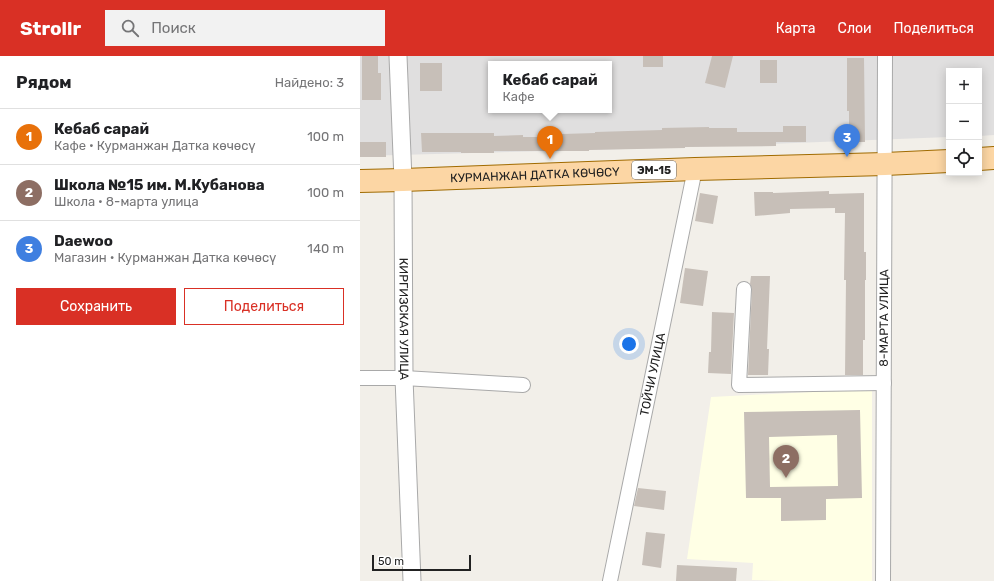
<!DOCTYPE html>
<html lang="ru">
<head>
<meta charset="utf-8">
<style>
  body { margin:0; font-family:Rubik,sans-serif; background:#f2f2f2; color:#202124 }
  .controls { position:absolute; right:12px; top:12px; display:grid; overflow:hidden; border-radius:0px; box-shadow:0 2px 10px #0003 }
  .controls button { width:36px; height:36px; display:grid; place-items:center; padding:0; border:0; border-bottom:1px solid #e0e0e0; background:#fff; color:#202124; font:20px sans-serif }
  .scale { position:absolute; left:12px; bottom:10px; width:99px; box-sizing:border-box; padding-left:4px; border:2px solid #222; border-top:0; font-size:11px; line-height:14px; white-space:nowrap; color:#222; -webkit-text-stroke:3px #fff; paint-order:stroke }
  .you { position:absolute; left:269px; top:288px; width:14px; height:14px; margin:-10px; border:3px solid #fff; border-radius:50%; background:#1a73e8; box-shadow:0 0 0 6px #1a73e833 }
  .badge { display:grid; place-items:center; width:26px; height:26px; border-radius:50%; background:#d93025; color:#fff; font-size:13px; font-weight:700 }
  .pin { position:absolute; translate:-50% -33px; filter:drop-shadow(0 1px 2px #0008) }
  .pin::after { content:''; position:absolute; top:21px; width:14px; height:12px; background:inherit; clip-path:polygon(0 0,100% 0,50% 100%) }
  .popup { position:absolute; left:128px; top:5px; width:124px; height:52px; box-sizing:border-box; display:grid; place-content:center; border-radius:0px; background:#fff; filter:drop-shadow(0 1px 3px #0005); font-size:13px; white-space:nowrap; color:#757577 }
  .popup b { font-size:15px; color:#202124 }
  .popup::after { content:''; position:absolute; left:50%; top:100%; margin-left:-8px; border:8px solid transparent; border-top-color:#fff }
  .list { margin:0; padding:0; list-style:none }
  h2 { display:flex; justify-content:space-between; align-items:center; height:52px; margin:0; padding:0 16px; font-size:17px }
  h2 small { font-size:13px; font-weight:400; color:#757577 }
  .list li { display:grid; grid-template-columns:26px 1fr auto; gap:12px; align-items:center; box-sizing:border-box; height:56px; padding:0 16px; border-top:1px solid #e0e0e0 }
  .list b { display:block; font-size:15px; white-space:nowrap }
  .list p { margin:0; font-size:13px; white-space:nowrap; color:#757577 }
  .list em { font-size:13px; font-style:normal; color:#757577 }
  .actions { display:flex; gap:8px; padding:12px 16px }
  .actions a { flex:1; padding:9px 0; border:1px solid #d93025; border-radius:0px; text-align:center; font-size:14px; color:#d93025 }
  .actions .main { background:#d93025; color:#fff }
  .icon { flex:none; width:22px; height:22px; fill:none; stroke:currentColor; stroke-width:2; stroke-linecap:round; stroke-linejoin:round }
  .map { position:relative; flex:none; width:634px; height:525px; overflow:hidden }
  header { display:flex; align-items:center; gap:24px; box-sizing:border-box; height:56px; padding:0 20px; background:#d93025; color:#fff }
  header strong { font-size:19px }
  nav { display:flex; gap:22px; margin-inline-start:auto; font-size:14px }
  .search { width:280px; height:36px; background:#f2f2f2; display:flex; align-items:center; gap:10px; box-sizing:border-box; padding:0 14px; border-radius:0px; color:#757577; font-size:15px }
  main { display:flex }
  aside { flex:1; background:#fff }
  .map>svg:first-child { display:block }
  .residential { fill:#e0dfdf; fill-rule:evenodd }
  .education { fill:#ffffe5 }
  .building { fill:#c7bfb8; fill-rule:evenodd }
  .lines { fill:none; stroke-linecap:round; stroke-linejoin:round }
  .minor-casing { stroke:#a9a9a9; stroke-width:16 }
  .tertiary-casing { stroke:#a9a9a9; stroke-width:19 }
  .primary-casing { stroke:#a06b00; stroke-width:24 }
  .minor { stroke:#fff; stroke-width:14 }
  .tertiary { stroke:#fff; stroke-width:17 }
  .primary { stroke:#fcd6a4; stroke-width:22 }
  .labels { text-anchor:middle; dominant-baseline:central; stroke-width:4; stroke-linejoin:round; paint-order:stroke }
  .shield { fill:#fff; stroke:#646464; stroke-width:1 }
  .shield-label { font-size:11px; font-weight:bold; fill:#222 }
  .street-label { font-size:12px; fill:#222; stroke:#fff }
</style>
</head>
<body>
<header>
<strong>Strollr</strong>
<div class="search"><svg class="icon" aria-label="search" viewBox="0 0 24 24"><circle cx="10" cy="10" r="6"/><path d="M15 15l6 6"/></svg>Поиск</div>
<nav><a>Карта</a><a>Слои</a><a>Поделиться</a></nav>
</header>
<main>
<aside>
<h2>Рядом<small>Найдено: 3</small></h2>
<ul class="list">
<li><span class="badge" style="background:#e8710a">1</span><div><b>Кебаб сарай</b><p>Кафе · Курманжан Датка көчөсү</p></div><em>100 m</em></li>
<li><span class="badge" style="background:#8d6e63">2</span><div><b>Школа №15 им. М.Кубанова</b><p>Школа · 8-марта улица</p></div><em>100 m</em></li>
<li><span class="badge" style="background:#3f7fe0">3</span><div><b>Daewoo</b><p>Магазин · Курманжан Датка көчөсү</p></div><em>140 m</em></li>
</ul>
<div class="actions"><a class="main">Сохранить</a><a>Поделиться</a></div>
</aside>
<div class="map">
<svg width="634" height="525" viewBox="0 0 634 525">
  <rect width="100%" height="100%" fill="#f2efe9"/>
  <path class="residential" d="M0,0H634V79L619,80V15H589V81L303,92L0,100ZM131,8H249V54H131Z"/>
  <path class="education" d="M512,333V525H426L392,524L393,507L327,503L351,341Z"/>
  <g class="building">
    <path d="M2,0H18V17H21V44H2Z"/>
    <rect x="283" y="0" width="20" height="11"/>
    <path d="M352,0H373L365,32L345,27Z"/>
    <path d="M487,2H504L505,86H489V55H487Z"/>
    <rect x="400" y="4" width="17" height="23"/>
    <rect x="60" y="7" width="22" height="28"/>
    <path d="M423,70H446V86H416V90L325,91V92L229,94V95H134V97H101V96H62L61,77H134V80L163,79V81H202V78L235,77V76L302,74V72L349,71V72H377V76H423Z"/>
    <rect x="0" y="86" width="26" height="15"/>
    <path d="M469,135V138L504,137V196H506V224H505V284H503V319H485L486,224H484L485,157H475V152L430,153V157L395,160L394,136H413V137Z"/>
    <path d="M340,137L358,140L353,168L335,165Z"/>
    <path d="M325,212L348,215L343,250L320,247Z"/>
    <path d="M391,220H410L407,293H409L408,319H388L392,233L390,228Z"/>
    <path d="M352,256L374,257L371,318L348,317L349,296H351Z"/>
    <path d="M500,354L502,442L466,443V464L421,465V442H386L384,356ZM477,379L478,430L410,431L409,381Z"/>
    <path d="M278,432L306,435L304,454L274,450Z"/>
    <path d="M286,476L305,478L301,512L282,509Z"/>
    <path d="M317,509L377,512L376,525H316Z"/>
  </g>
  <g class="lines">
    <defs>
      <g id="minor">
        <path d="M384,233L379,329L524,327"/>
        <path d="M0,322H44L163,329"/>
        <path id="s1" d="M250,525L335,113"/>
        <path id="s2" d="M523,525L525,0"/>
      </g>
      <g id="tertiary">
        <path id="s3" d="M38,0L43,124L44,322L52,525"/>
      </g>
      <g id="primary">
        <path d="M619,103L634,102"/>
        <path id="s4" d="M0,125L43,124L335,113L525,108L589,105"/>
      </g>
    </defs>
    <use href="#minor" class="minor-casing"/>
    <use href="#tertiary" class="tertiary-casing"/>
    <use href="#primary" class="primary-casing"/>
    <use href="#minor" class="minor"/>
    <use href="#tertiary" class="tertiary"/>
    <use href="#primary" class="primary"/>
  </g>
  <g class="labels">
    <rect class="shield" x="272" y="105" width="44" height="18" rx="3"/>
    <g class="shield-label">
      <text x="294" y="114">ЭМ-15</text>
    </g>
    <g class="street-label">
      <text stroke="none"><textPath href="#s4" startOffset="175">КУРМАНЖАН ДАТКА КӨЧӨСҮ</textPath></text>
      <text stroke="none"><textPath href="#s3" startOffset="263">КИРГИЗСКАЯ УЛИЦА</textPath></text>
      <text stroke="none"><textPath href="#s2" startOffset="263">8-МАРТА УЛИЦА</textPath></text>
      <text stroke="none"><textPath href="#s1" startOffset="211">ТОЙЧИ УЛИЦА</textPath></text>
    </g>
  </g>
</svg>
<div class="controls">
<button>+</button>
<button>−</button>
<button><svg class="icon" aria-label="locate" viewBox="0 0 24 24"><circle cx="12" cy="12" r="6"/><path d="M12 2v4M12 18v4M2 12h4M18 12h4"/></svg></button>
</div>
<div class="scale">50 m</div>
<div class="you"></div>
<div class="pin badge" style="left:190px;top:103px;background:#e8710a">1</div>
<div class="popup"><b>Кебаб сарай</b>Кафе</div>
<div class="pin badge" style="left:426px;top:422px;background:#8d6e63">2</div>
<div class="pin badge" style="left:487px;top:101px;background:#3f7fe0">3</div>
</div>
</main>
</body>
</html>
